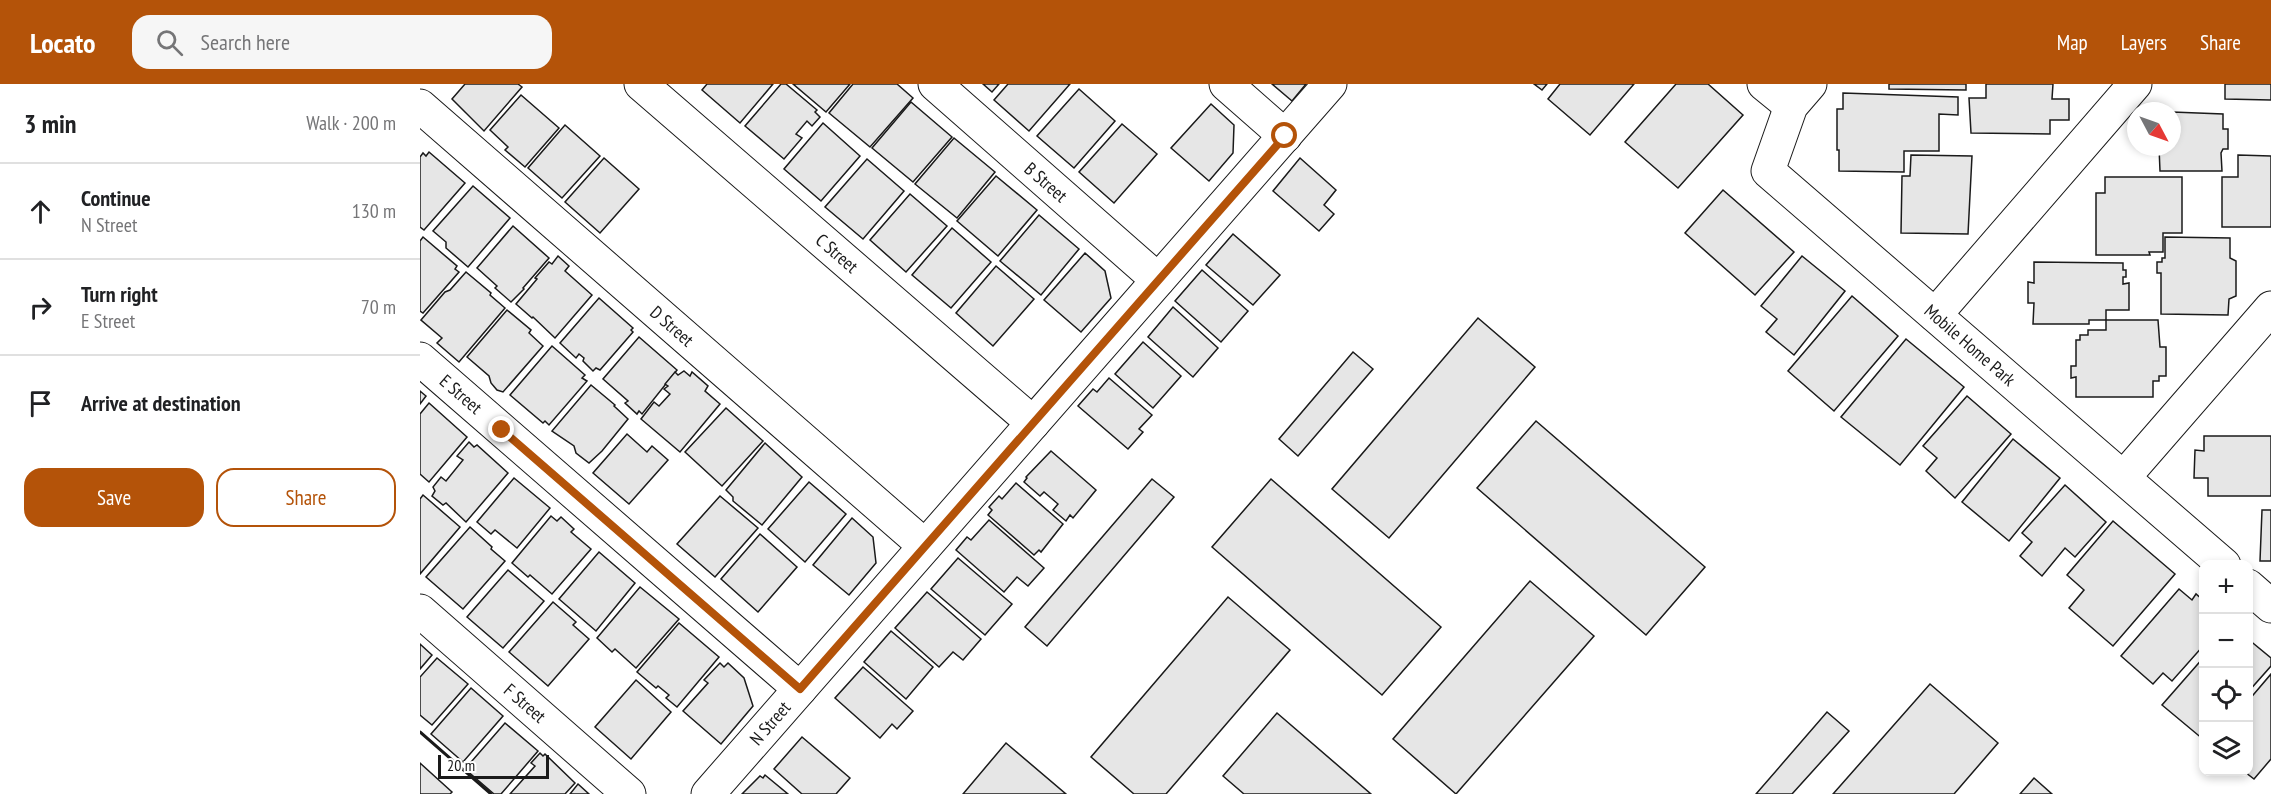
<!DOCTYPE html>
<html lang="en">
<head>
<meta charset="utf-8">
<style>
  body { margin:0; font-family:"PT Sans Narrow",sans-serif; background:#f6f6f6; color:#202124 }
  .controls { position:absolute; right:18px; bottom:18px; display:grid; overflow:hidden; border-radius:12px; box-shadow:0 3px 9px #0003 }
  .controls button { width:54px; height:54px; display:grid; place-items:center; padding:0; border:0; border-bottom:2px solid #e0e0e0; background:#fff; color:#202124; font:30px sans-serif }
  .compass { position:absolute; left:1707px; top:18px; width:54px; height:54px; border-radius:50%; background:#fff; box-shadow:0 3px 9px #0003; rotate:131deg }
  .scale { position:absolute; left:18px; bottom:15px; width:111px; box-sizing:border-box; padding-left:6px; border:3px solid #1a1a1a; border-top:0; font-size:16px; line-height:21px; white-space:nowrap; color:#1a1a1a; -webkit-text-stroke:4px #fff; paint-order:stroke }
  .stop { position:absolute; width:18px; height:18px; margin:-14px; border:4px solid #b45309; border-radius:50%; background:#fff }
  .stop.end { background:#b45309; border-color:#fff; box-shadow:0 2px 6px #0008 }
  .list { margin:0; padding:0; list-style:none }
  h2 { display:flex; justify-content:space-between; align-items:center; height:78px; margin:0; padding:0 24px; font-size:26px }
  h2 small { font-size:20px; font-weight:400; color:#757577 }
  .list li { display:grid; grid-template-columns:39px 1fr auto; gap:18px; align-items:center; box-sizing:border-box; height:96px; padding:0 24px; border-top:2px solid #e0e0e0 }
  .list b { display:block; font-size:22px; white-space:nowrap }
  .list p { margin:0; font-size:20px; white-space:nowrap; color:#757577 }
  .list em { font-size:20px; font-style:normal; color:#757577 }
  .actions { display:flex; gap:12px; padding:18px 24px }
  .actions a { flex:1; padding:14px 0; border:2px solid #b45309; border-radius:18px; text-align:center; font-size:21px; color:#b45309 }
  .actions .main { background:#b45309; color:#fff }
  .icon { flex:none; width:33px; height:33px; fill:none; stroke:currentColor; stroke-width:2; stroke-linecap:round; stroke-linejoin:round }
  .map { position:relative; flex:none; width:1851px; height:710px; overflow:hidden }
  header { display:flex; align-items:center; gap:36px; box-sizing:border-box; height:84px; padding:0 30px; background:#b45309; color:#fff }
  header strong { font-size:28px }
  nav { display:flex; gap:33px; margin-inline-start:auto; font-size:21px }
  .search { width:420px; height:54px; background:#f6f6f6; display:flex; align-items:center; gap:15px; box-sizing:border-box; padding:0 21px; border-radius:18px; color:#757577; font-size:22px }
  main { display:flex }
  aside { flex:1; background:#fff }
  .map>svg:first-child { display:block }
  .building { fill:#e6e6e6; stroke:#1a1a1a; stroke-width:1.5 }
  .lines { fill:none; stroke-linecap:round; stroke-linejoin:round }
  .minor-casing { stroke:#1a1a1a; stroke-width:35 }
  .minor { stroke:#fff; stroke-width:33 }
  .wall { stroke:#1a1a1a; stroke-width:3 }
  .route { stroke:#b45309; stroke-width:8 }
  .labels { text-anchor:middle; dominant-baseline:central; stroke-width:4.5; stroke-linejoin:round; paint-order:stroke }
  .street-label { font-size:18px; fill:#1a1a1a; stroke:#fff }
</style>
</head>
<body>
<header>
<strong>Locato</strong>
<div class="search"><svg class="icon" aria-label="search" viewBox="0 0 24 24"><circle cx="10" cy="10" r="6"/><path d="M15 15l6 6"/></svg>Search here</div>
<nav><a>Map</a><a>Layers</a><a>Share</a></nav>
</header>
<main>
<aside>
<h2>3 min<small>Walk · 200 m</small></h2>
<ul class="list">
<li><svg class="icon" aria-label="ahead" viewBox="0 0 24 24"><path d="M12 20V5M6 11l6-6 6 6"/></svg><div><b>Continue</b><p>N Street</p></div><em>130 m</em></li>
<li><svg class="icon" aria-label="right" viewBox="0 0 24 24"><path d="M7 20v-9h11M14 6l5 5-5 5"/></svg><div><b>Turn right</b><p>E Street</p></div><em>70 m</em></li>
<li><svg class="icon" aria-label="arrive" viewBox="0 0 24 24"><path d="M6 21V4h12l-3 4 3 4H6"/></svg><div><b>Arrive at destination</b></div></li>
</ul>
<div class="actions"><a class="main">Save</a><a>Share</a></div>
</aside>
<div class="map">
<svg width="1851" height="710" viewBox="0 0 1851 710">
  <rect width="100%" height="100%" fill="#fff"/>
  <g class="building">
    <path d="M45,0H98L102,3L64,47L32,15Z"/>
    <path d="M287,0H353L320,39L282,6Z"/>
    <path d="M361,0H366L397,26L395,28L400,33L392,42L387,37L376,50L382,54L364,75L325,42Z"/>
    <path d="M373,0H430L406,28Z"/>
    <path d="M433,0H477L493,14L450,63L409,29Z"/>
    <path d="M563,0H579L572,8Z"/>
    <path d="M588,0H650L609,47L574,16Z"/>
    <path d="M852,0H886L872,17Z"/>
    <path d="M1114,0H1127L1122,6Z"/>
    <path d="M1140,0H1214L1170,51L1128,15Z"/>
    <path d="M1256,0H1288L1323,31L1258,104L1205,58Z"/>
    <path d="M1469,0H1546V6L1469,5Z"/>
    <path d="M1566,0H1633L1632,15H1649V36H1630V50L1551,49L1549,14H1566Z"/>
    <path d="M1805,0H1851V16L1805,15Z"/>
    <path d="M659,5L695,37L654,84L617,52Z"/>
    <path d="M1423,9L1538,13V31L1519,30V67H1484V88L1419,87V66H1417V25H1423Z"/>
    <path d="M101,11L139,44L105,83L85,66L88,63L70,46Z"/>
    <path d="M491,18L532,53L493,98L452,64Z"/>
    <path d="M791,20L814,41L813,69L789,97L751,64Z"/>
    <path d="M1752,28L1803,30V45H1808V65H1803L1801,69L1802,87H1740L1739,63H1752Z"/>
    <path d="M403,39L440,72L401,117L364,85Z"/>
    <path d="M702,40L737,70L694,119L659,88Z"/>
    <path d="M145,41L180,72L142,114L108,84Z"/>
    <path d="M534,54L575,88L537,134L495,100Z"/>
    <path d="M9,68L45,99L4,146L0,143V73L3,69L6,72Z"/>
    <path d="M1491,71L1552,72L1548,150L1481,149L1482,92H1490Z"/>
    <path d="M1818,71L1851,72V143H1802V93H1818Z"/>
    <path d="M184,74L219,105L180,149L145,118Z"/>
    <path d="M880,74L916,106L904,121L914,130L899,147L853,107Z"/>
    <path d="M447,75L484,107L443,155L405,123Z"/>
    <path d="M576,92L617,126L578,172L537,137Z"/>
    <path d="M1685,93H1762V149H1743V168H1729L1730,171H1676V109H1685Z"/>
    <path d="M53,102L90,134L48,183L26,164V158L13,147Z"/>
    <path d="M1303,106L1374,168L1335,211L1265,149Z"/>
    <path d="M490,110L527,142L486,188L450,156Z"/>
    <path d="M619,131L659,165L621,211L580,177Z"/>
    <path d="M93,142L129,174L103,204L104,205L91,218L75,204L77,202L57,184Z"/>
    <path d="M532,144L571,178L531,224L492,191Z"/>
    <path d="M813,150L860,191L833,221L786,181Z"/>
    <path d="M3,153L37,182L35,185L39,188L3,229L0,227V157Z"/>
    <path d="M1745,153L1810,154V174L1816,177V212L1809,215L1808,231L1741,230V189H1737V178H1742V174H1745Z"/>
    <path d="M665,169L685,187L691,214L661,248L624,216Z"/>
    <path d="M138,172L149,182L145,187L172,211L135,254L113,233L112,234L96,220L117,195L115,194L129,178L132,180Z"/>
    <path d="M1382,172L1425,207L1374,271L1346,248L1357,235L1341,222Z"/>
    <path d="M1614,178L1703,179V186H1706V193H1703V200L1709,199V226H1686V236H1669V240H1613L1614,219H1608V198L1614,199Z"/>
    <path d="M576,182L614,215L573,262L536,229Z"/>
    <path d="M782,186L828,227L801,258L755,217Z"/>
    <path d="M46,188L71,209L70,211L85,224L39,278L17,259L22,254L1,236L25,208L30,206Z"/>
    <path d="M1432,212L1478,252L1414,327L1368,287Z"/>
    <path d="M179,214L213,244L211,246L213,248L180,286L176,284L173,287L163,277L164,274L159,270L156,274L140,259Z"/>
    <path d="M753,223L798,264L773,293L728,253Z"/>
    <path d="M87,226L111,246L109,249L123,262L83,308L77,306L71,299L69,292L47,273Z"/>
    <path d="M1058,234L1115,283L969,454L912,405Z"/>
    <path d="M1686,236H1738L1740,263H1746V292H1739V297H1733V313H1656V293L1651,294V282H1656V256H1660V251H1668V246H1686Z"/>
    <path d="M219,253L257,286L222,330L219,327L217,330L205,319L208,317L183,295Z"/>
    <path d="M1486,255L1544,303L1480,381L1421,333Z"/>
    <path d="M723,258L761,292L733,324L695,290Z"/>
    <path d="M132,262L165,291L162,294L167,297L129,341L125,337L123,339L90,311Z"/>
    <path d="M933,268L953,285L878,372L859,355Z"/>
    <path d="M264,287L270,292L272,288L288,302L285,307L300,320L260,368L221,335L234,318L239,322L250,310L244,305L248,302L245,300L255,288L258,291Z"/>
    <path d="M689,294L732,331L719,345L723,348L708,365L658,322L673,305L677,308Z"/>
    <path d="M171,301L195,321L194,322L208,335L182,367L169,379L156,369L154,362L132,347Z"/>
    <path d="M0,307L6,312L0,320Z"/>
    <path d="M1547,312L1591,350L1535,414L1506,387L1517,374L1503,362Z"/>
    <path d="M9,319L47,353L9,398L0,390V330Z"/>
    <path d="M306,324L343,357L302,402L265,368Z"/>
    <path d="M1116,337L1285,483L1226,551L1057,404Z"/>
    <path d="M207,350L227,368L232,362L248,376L209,420L173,389Z"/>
    <path d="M1784,352H1851V412H1788V394H1774L1775,366L1784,367Z"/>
    <path d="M1593,355L1640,394L1589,457L1542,418Z"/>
    <path d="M49,358L54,363L57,361L88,389L46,438L26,419L23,421L12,412L15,407L13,403L21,393L26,397L43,376L37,372Z"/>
    <path d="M345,359L382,393L342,441L313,417V413L306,406Z"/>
    <path d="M631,367L676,406L653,434L650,431L646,437L633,426L638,420L624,408L620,412L604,398L607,394L606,393Z"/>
    <path d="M94,394L130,424L97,464L75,446L71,450L57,438Z"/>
    <path d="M732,395L754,413L627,562L605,543Z"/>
    <path d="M851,395L1021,543L962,611L792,463Z"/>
    <path d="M389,398L426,430L385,478L348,445Z"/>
    <path d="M596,399L643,440L621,468L619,466L614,471L568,431L572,426L569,423L579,412L582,415Z"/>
    <path d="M1645,401L1686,438L1655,473L1645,464L1622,492L1600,472L1612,458L1602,449Z"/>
    <path d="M3,411L40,443L0,490V415Z"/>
    <path d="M300,412L338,444L295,493L257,460Z"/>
    <path d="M1842,426H1851V477H1840Z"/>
    <path d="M131,432L137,437L141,433L154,445L151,448L171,465L132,510L110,491L108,493L92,479Z"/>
    <path d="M432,434L453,453L456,479L429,511L393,481Z"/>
    <path d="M569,436L624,484L608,502L597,493L584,508L536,466L547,453L551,456Z"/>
    <path d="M1693,437L1755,490L1693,562L1649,524L1664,506L1647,491Z"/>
    <path d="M50,443L72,463L71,465L85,477L43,525L6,493Z"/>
    <path d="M340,450L377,483L338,528L301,495Z"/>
    <path d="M179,468L215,499L176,547L139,515Z"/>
    <path d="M538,474L592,520L565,551L511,505Z"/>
    <path d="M88,486L124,517L83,564L47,533Z"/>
    <path d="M1110,497L1174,552L1036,710L973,655Z"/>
    <path d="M220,503L259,535L216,584L195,565L192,568L177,554Z"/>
    <path d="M1759,505L1772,516L1776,510L1784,517V561L1752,597L1743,589L1733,600L1701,572Z"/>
    <path d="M507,508L561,555L543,576L533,568L519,583L475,544Z"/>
    <path d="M808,513L870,566L746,710H714L671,673Z"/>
    <path d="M133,518L156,538L153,541L169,555L128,602L89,568Z"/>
    <path d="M259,539L299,573L257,623L246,614L249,611L238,602L236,604L217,588Z"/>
    <path d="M471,547L513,583L486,615L444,578Z"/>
    <path d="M1828,555L1851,574V582L1828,608Z"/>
    <path d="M0,560L12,571L0,585Z"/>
    <path d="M1784,573V656L1742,621Z"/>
    <path d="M17,574L48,600L12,641L0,631V593Z"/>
    <path d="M300,579L304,583L308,579L324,594L333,622L301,660L263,627L288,599L284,596Z"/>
    <path d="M443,583L493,627L477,645L472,640L460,654L415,614Z"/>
    <path d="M1851,590V675L1834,695L1825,688H1828V617Z"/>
    <path d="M216,596L251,628L211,675L175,643Z"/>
    <path d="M1510,600L1578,659L1534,710H1413Z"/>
    <path d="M51,604L83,632L43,678L11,650Z"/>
    <path d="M1407,628L1429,647L1372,710H1336Z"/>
    <path d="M857,629L951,710H824L803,692Z"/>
    <path d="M85,639L118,667L81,710H74L45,685Z"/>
    <path d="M382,653L430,694L416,710H382L354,685Z"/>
    <path d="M586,659L646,710H543Z"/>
    <path d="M120,669L123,672L125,670L155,699L145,710H90L115,682L111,679Z"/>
    <path d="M0,679L32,708L30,710H0Z"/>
    <path d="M345,691L368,710H322L340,692L343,694Z"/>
    <path d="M1614,694L1632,710H1600Z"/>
    <path d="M158,700L169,710H150Z"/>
  </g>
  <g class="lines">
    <defs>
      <g id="minor">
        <path d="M221,0L613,339"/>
        <path d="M515,0L738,196"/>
        <path d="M806,0L865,52"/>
        <path d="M1344,0L1371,22"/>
        <path d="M1390,0L1371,22L1348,87L1804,481"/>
        <path d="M0,22L505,462"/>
        <path d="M1515,231L1715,0"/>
        <path d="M0,275L380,605"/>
        <path d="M1704,393L1851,224"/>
        <path d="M1828,502L1851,522"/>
        <path d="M0,527L209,710"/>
        <path d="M288,710L910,0"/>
      </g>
    </defs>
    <use href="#minor" class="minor-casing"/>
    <use href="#minor" class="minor"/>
    <path class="wall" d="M0,648L71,710"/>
  </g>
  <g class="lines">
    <path class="route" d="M82,346L380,605L865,52"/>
  </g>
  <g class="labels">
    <g class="street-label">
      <text transform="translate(626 98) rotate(41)">B Street</text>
      <text transform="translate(417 169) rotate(41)">C Street</text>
      <text transform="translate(252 242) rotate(41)">D Street</text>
      <text transform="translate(1550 261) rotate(41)">Mobile Home Park</text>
      <text transform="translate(41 310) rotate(41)">E Street</text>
      <text transform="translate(105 619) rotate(41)">F Street</text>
      <text transform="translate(350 639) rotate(-49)">N Street</text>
    </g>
  </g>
</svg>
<div class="controls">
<button>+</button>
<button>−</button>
<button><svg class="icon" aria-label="locate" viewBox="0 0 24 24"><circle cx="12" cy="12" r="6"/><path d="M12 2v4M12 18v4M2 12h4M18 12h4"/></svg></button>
<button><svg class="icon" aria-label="layers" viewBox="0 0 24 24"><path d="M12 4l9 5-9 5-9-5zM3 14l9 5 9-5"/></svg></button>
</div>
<svg class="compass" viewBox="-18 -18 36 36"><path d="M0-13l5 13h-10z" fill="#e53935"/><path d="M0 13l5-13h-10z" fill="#757577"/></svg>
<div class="scale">20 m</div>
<div class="stop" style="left:865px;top:52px"></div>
<div class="stop end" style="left:82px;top:346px"></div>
</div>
</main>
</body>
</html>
